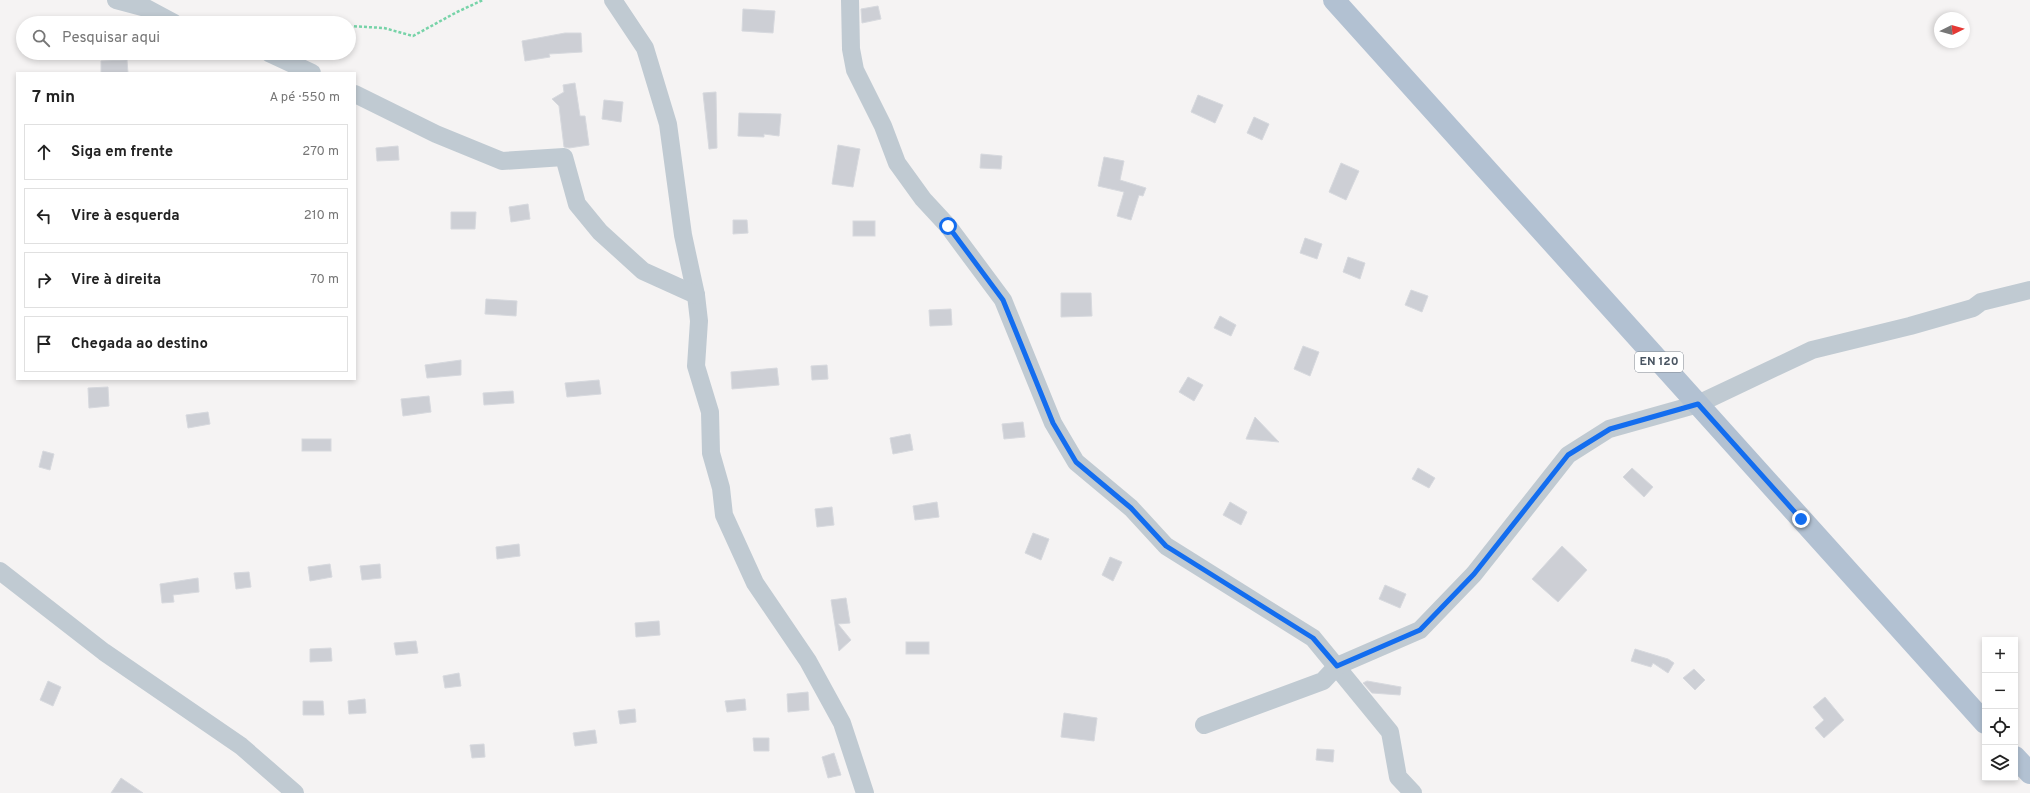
<!DOCTYPE html>
<html lang="pt">
<head>
<meta charset="utf-8">
<style>
  body { margin:0; font-family:Overpass,sans-serif; background:#f2f2f2; color:#222 }
  .controls { position:absolute; right:12px; bottom:12px; display:grid; overflow:hidden; border-radius:0px; box-shadow:0 2px 6px #0003 }
  .controls button { width:36px; height:36px; display:grid; place-items:center; padding:0; border:0; border-bottom:1px solid #e0e0e0; background:#fff; color:#222; font:20px sans-serif }
  .compass { position:absolute; left:1934px; top:12px; width:36px; height:36px; border-radius:50%; background:#fff; box-shadow:0 2px 6px #0003; rotate:85deg }
  .stop { position:absolute; width:12px; height:12px; margin:-9px; border:3px solid #136def; border-radius:50%; background:#fff }
  .stop.end { background:#136def; border-color:#fff; box-shadow:0 1px 4px #0008 }
  .list { margin:0; padding:0; list-style:none }
  h2 { display:flex; justify-content:space-between; align-items:center; height:52px; margin:0; padding:0 16px; font-size:17px }
  h2 small { font-size:13px; font-weight:400; color:#767676 }
  .list li { display:grid; grid-template-columns:26px 1fr auto; gap:12px; align-items:center; box-sizing:border-box; height:56px; margin:0 8px 8px; padding:0 8px; border:1px solid #e0e0e0; border-radius:0px }
  .list b { display:block; font-size:15px; white-space:nowrap }
  .list em { font-size:13px; font-style:normal; color:#767676 }
  .icon { flex:none; width:22px; height:22px; fill:none; stroke:currentColor; stroke-width:2; stroke-linecap:round; stroke-linejoin:round }
  .map { position:relative; flex:none; width:2030px; height:793px; overflow:hidden }
  .search { position:absolute; background:#fff; box-shadow:0 2px 6px #0003; left:16px; top:16px; width:340px; height:44px; display:flex; align-items:center; gap:10px; box-sizing:border-box; padding:0 14px; border-radius:22px; color:#767676; font-size:15px }
  .panel { position:absolute; background:#fff; box-shadow:0 2px 6px #0003; left:16px; top:72px; width:340px; height:308px; border-radius:0px }
  .map>svg:first-child { display:block }
  .building { fill:#cdcfd5; stroke:#d7d9de }
  .lines { fill:none; stroke-linecap:round; stroke-linejoin:round }
  .path { stroke:#77d3a8; stroke-width:2.5; stroke-dasharray:3 2; stroke-linecap:butt }
  .minor { stroke:#c0cad2; stroke-width:18 }
  .primary { stroke:#b2c1d2; stroke-width:22 }
  .route { stroke:#136def; stroke-width:5 }
  .labels { text-anchor:middle; dominant-baseline:central; stroke-width:3; stroke-linejoin:round; paint-order:stroke }
  .shield { fill:#fff; stroke:#808891; stroke-width:1 }
  .shield-label { font-size:12px; font-weight:bold; fill:#495562 }
</style>
</head>
<body>
<div class="map">
<svg width="2030" height="793" viewBox="0 0 2030 793">
  <rect width="100%" height="100%" fill="#f5f3f3"/>
  <g class="building">
    <path d="M878,6L881,19L862,23L861,9Z"/>
    <path d="M743,9L775,11L773,33L742,31Z"/>
    <path d="M565,33H581L582,52L549,54L550,57L525,61L522,41Z"/>
    <path d="M127,60L128,73H101V61Z"/>
    <path d="M575,83L580,116H585L589,145L569,148L564,147L559,106L552,99L564,92L563,85Z"/>
    <path d="M716,92L717,148L709,149L703,93Z"/>
    <path d="M1198,95L1223,105L1215,123L1191,112Z"/>
    <path d="M604,100L623,102L621,122L602,119Z"/>
    <path d="M739,113L781,114L779,136L764,134V137L738,136Z"/>
    <path d="M1254,117L1269,124L1262,140L1247,133Z"/>
    <path d="M838,145L860,149L853,187L832,184Z"/>
    <path d="M398,146L399,160L377,161L376,148Z"/>
    <path d="M981,154L1002,156L1001,169L980,168Z"/>
    <path d="M1104,157L1124,161L1120,180L1146,188L1143,196L1139,195L1131,220L1117,216L1124,192L1098,186Z"/>
    <path d="M1341,163L1359,171L1346,200L1329,192Z"/>
    <path d="M528,204L530,219L511,222L509,207Z"/>
    <path d="M451,212H476L475,229H451Z"/>
    <path d="M733,220H747L748,233L733,234Z"/>
    <rect x="853" y="221" width="22" height="15"/>
    <path d="M1305,238L1322,244L1317,259L1300,253Z"/>
    <path d="M1348,257L1365,263L1360,279L1343,272Z"/>
    <path d="M1411,290L1428,296L1422,312L1405,305Z"/>
    <path d="M1061,293H1091L1092,316L1061,317Z"/>
    <path d="M486,299L517,301L516,316L485,314Z"/>
    <path d="M951,309L952,325L930,326L929,310Z"/>
    <path d="M1220,316L1236,325L1231,336L1214,328Z"/>
    <path d="M1303,346L1319,352L1310,376L1294,369Z"/>
    <path d="M461,360V375L427,378L425,365Z"/>
    <path d="M827,365L828,379L812,380L811,366Z"/>
    <path d="M777,368L779,385L732,389L731,372Z"/>
    <path d="M1188,377L1203,385L1194,401L1179,392Z"/>
    <path d="M599,380L601,394L567,397L565,383Z"/>
    <path d="M108,387L109,406L89,408L88,388Z"/>
    <path d="M513,391L514,403L484,405L483,393Z"/>
    <path d="M429,396L431,412L403,416L401,399Z"/>
    <path d="M208,412L210,424L188,428L186,415Z"/>
    <path d="M1255,417L1279,442L1246,439Z"/>
    <path d="M1023,422L1025,437L1004,439L1002,424Z"/>
    <path d="M910,434L913,450L893,454L890,438Z"/>
    <rect x="302" y="439" width="29" height="12"/>
    <path d="M43,451L54,454L50,470L39,467Z"/>
    <path d="M1418,468L1435,478L1429,488L1412,479Z"/>
    <path d="M1632,468L1653,487L1644,497L1623,477Z"/>
    <path d="M937,502L939,517L915,520L913,506Z"/>
    <path d="M1230,502L1247,512L1241,525L1223,515Z"/>
    <path d="M832,507L834,525L817,527L815,509Z"/>
    <path d="M1033,533L1049,539L1041,560L1025,553Z"/>
    <path d="M519,544L520,556L497,559L496,547Z"/>
    <path d="M1562,546L1587,570L1558,602L1532,579Z"/>
    <path d="M1110,557L1122,562L1113,581L1102,575Z"/>
    <path d="M330,564L332,577L310,581L308,567Z"/>
    <path d="M380,564L381,578L362,580L360,566Z"/>
    <path d="M249,572L251,587L236,589L234,573Z"/>
    <path d="M198,578L199,592L173,595L174,602L162,603L160,584Z"/>
    <path d="M1385,585L1406,594L1400,608L1379,599Z"/>
    <path d="M846,598L850,623L838,624L851,640L839,651L831,600Z"/>
    <path d="M659,621L660,635L636,637L635,623Z"/>
    <path d="M416,641L418,653L396,655L394,643Z"/>
    <rect x="906" y="642" width="23" height="12"/>
    <path d="M331,648L332,661L310,662V649Z"/>
    <path d="M1635,649L1668,659L1674,663L1668,673L1653,663L1651,667L1631,661Z"/>
    <path d="M1694,669L1705,680L1695,690L1683,678Z"/>
    <path d="M459,673L461,686L445,688L443,676Z"/>
    <path d="M48,681L61,687L53,706L40,700Z"/>
    <path d="M1367,681L1401,687L1400,695L1372,693L1363,683Z"/>
    <path d="M808,692L809,710L788,712L787,694Z"/>
    <path d="M1825,697L1844,720L1824,738L1815,728L1824,720L1813,707Z"/>
    <path d="M365,699L366,713L349,714L348,701Z"/>
    <path d="M745,699L746,710L727,712L725,701Z"/>
    <path d="M303,701H323L324,715H303Z"/>
    <path d="M635,709L636,722L620,724L618,711Z"/>
    <path d="M1064,713L1097,718L1094,741L1061,737Z"/>
    <path d="M595,730L597,743L575,746L573,733Z"/>
    <path d="M753,738H769V751H754Z"/>
    <path d="M484,744L485,757L472,758L470,745Z"/>
    <path d="M1317,749L1334,750L1333,762L1316,760Z"/>
    <path d="M834,753L841,775L828,778L822,757Z"/>
    <path d="M121,778L143,793H111Z"/>
  </g>
  <g class="lines">
    <path class="path" d="M349,26L384,28L413,36L457,12L483,0"/>
    <g class="minor">
      <path d="M116,0L146,8L174,23"/>
      <path d="M613,0L645,48L668,124L683,235L696,295L699,321L696,366L710,412L711,453L721,488L724,515L755,583L808,661L842,723L865,793"/>
      <path d="M850,0L851,49L855,70L883,126L897,163L923,199L948,226L1003,300L1053,423L1076,462L1131,508L1166,546L1313,638L1390,732L1398,777L1413,793"/>
      <path d="M269,53L312,73"/>
      <path d="M355,94L436,134L502,161L564,157L577,204L600,232L643,271L696,295"/>
      <path d="M0,571L104,652L241,746L295,793"/>
      <path d="M1204,725L1323,681L1337,666L1420,630L1474,574L1568,455L1609,429L1698,404L1812,350L1910,326L1973,308L1981,302L2030,290"/>
    </g>
    <g class="primary">
      <path d="M1334,0L1985,723"/>
      <path d="M2015,757L2030,773"/>
    </g>
  </g>
  <g class="lines">
    <path class="route" d="M948,226L1003,300L1053,423L1076,462L1131,508L1166,546L1313,638L1337,666L1420,630L1474,574L1568,455L1610,429L1698,404L1801,519"/>
  </g>
  <g class="labels">
    <rect class="shield" x="1635" y="352" width="48" height="20" rx="3"/>
    <g class="shield-label">
      <text x="1659" y="362">EN 120</text>
    </g>
  </g>
</svg>
<div class="controls">
<button>+</button>
<button>−</button>
<button><svg class="icon" aria-label="locate" viewBox="0 0 24 24"><circle cx="12" cy="12" r="6"/><path d="M12 2v4M12 18v4M2 12h4M18 12h4"/></svg></button>
<button><svg class="icon" aria-label="layers" viewBox="0 0 24 24"><path d="M12 4l9 5-9 5-9-5zM3 14l9 5 9-5"/></svg></button>
</div>
<svg class="compass" viewBox="-18 -18 36 36"><path d="M0-13l5 13h-10z" fill="#e53935"/><path d="M0 13l5-13h-10z" fill="#767676"/></svg>
<div class="stop" style="left:948px;top:226px"></div>
<div class="stop end" style="left:1801px;top:519px"></div>
<div class="search"><svg class="icon" aria-label="search" viewBox="0 0 24 24"><circle cx="10" cy="10" r="6"/><path d="M15 15l6 6"/></svg>Pesquisar aqui</div>
<section class="panel">
<h2>7 min<small>A pé · 550 m</small></h2>
<ul class="list">
<li><svg class="icon" aria-label="ahead" viewBox="0 0 24 24"><path d="M12 20V5M6 11l6-6 6 6"/></svg><div><b>Siga em frente</b></div><em>270 m</em></li>
<li><svg class="icon" aria-label="left" viewBox="0 0 24 24"><path d="M17 20v-9H6M10 6l-5 5 5 5"/></svg><div><b>Vire à esquerda</b></div><em>210 m</em></li>
<li><svg class="icon" aria-label="right" viewBox="0 0 24 24"><path d="M7 20v-9h11M14 6l5 5-5 5"/></svg><div><b>Vire à direita</b></div><em>70 m</em></li>
<li><svg class="icon" aria-label="arrive" viewBox="0 0 24 24"><path d="M6 21V4h12l-3 4 3 4H6"/></svg><div><b>Chegada ao destino</b></div></li>
</ul>
</section>
</div>
</body>
</html>
